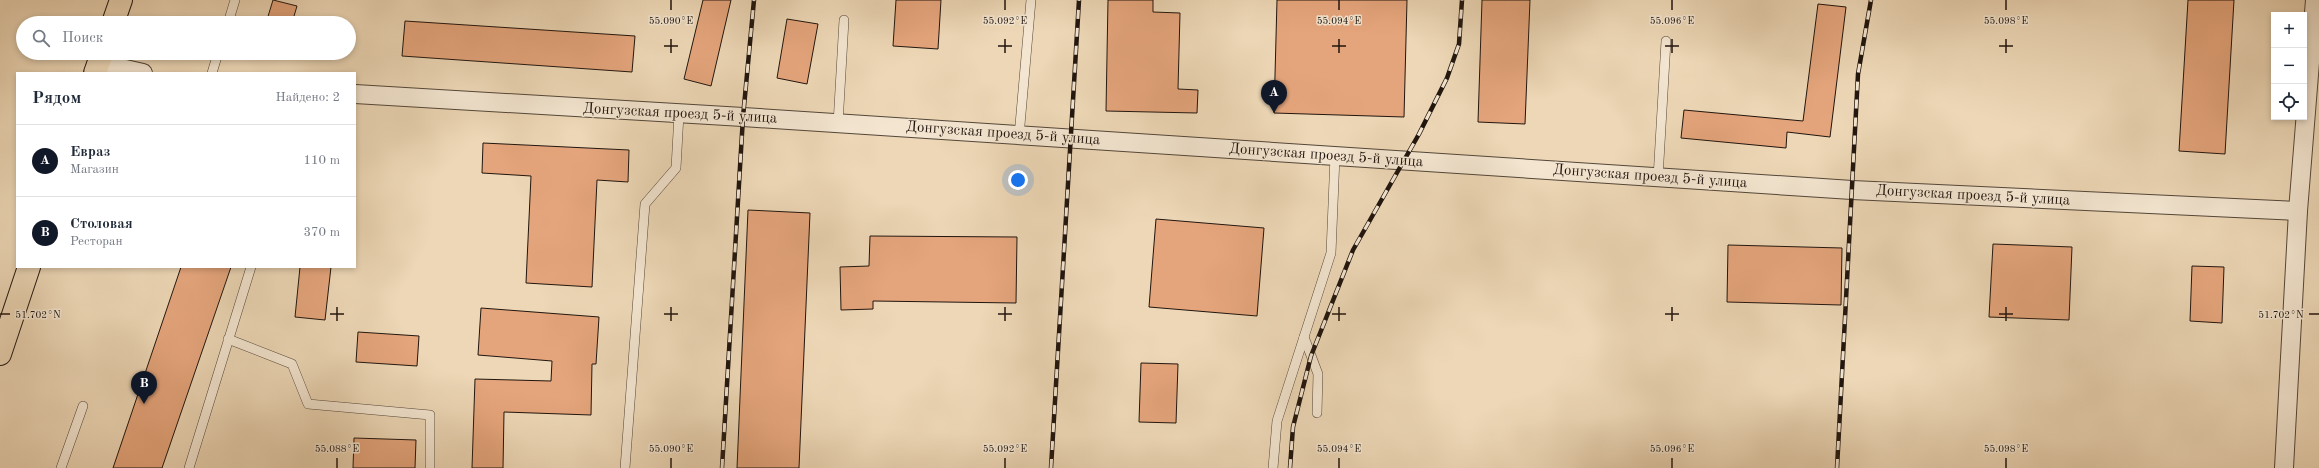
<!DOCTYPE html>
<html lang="ru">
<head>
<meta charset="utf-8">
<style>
  body { margin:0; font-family:"Old Standard TT",serif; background:#f6f6f7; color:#1f2937 }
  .controls { position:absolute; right:12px; top:12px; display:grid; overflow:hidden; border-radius:0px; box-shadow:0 2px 6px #0003 }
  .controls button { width:36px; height:36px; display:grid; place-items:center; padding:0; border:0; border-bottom:1px solid #e0e1e3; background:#fff; color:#1f2937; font:20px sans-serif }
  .you { position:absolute; left:1018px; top:180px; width:14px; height:14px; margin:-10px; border:3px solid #fff; border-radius:50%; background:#1a73e8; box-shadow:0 0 0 6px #1a73e833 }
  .badge { display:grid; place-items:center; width:26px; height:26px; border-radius:50%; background:#111827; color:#fff; font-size:13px; font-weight:700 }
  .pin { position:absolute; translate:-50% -33px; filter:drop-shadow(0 1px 2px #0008) }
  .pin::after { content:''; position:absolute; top:21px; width:14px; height:12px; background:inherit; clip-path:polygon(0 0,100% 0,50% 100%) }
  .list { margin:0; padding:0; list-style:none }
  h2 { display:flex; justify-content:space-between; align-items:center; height:52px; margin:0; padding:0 16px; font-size:17px }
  h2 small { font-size:13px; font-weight:400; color:#747a83 }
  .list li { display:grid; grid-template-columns:26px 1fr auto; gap:12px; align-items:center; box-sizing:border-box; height:72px; padding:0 16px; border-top:1px solid #e0e1e3 }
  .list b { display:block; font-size:15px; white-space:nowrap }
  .list p { margin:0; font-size:13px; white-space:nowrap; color:#747a83 }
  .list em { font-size:13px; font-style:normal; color:#747a83 }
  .icon { flex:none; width:22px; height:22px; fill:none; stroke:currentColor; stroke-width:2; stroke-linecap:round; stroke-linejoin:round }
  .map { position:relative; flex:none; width:2319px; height:468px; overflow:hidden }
  .search { position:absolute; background:#fff; box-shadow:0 2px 6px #0003; left:16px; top:16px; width:340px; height:44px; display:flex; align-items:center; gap:10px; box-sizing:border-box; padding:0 14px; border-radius:22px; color:#747a83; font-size:15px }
  .panel { position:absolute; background:#fff; box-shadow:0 2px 6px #0003; left:16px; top:72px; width:340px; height:196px; border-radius:0px }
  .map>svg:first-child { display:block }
  .building { fill:#e5a57c; stroke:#20150e }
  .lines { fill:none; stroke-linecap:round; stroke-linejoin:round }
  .lane-casing { stroke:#534638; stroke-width:10 }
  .street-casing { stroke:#534638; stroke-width:20 }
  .highway-casing { stroke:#20150e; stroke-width:24 }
  .lane { stroke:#f3e5d0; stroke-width:9 }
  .street { stroke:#f3e5d0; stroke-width:18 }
  .highway { stroke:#edd7b6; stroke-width:22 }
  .rail-casing { stroke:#20150e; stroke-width:4.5 }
  .rail { stroke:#f3e5d0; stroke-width:3; stroke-dasharray:9; stroke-linecap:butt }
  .ticks { fill:none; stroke:#20150e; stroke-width:1.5 }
  .labels { text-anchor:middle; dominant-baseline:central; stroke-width:3; stroke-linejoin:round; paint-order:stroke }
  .street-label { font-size:15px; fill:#20150e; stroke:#f3e5d0 }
  .ticks-label { font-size:10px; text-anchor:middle; fill:#20150e; stroke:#f3e5d0; stroke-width:3; stroke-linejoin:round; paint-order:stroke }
</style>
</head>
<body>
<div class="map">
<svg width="2319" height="468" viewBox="0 0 2319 468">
  <rect width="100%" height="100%" fill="#edd7b6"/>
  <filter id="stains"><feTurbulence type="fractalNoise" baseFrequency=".005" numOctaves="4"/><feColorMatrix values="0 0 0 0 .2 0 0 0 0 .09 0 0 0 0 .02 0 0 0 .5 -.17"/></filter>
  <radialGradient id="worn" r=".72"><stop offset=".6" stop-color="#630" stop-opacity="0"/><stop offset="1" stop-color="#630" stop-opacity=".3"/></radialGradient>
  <g class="building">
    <path d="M273,0L297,6L292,23H266Z"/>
    <path d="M703,0H731L711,86L684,79Z"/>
    <path d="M896,0H941L938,49L893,46Z"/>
    <path d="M1108,0H1153V12L1180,13L1178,89L1198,90L1197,113L1106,111Z"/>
    <path d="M1277,0H1407L1404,117L1274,113Z"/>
    <path d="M1482,0H1530L1525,124L1478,122Z"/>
    <path d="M2188,0H2234L2225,154L2179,151Z"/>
    <path d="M1818,4L1846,7L1830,137L1787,132L1786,148L1681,138L1684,110L1803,121Z"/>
    <path d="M787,19L818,24L807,84L777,78Z"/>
    <path d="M405,21L635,36L632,72L402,56Z"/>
    <path d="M483,143L629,150L628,182L597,180L592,287L526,283L531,176L482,173Z"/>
    <path d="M748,210L810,213L799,468H737Z"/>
    <path d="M1156,219L1264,228L1257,316L1149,307Z"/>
    <path d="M870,236L1017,237L1016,303L873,301V309L841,310L840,267L869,266Z"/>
    <path d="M1993,244L2072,247L2069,320L1989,317Z"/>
    <path d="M1728,245L1842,248L1841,305L1727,302Z"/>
    <path d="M2192,266L2224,267L2222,323L2190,321Z"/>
    <path d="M181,267H231L162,468H113Z"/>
    <path d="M300,267H331L325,320L295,317Z"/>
    <path d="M481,308L599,317L596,364H592L591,415L504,412L503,468H472L475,379L551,381L552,361L478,355Z"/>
    <path d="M358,332L419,336L417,366L356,362Z"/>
    <path d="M1141,363L1178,364L1176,423L1139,422Z"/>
    <path d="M354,438L416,440L415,468H353Z"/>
  </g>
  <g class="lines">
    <defs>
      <g id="lane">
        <path d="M228,23L235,0"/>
        <path d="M212,73L218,53"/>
        <path d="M838,124L844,20"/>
        <path d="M1019,136L1031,0"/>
        <path d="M1658,178L1666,41"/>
        <path d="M1304,337L1318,374L1317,413"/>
        <path d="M228,339L292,364L308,404L430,415V468"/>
        <path d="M61,468L83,406"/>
        <path d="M189,468L251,267"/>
        <path d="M625,468L645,204L676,168L679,114"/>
        <path d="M1273,468L1277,421L1331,253L1335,156"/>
      </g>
      <g id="street">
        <path d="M99,63L143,73"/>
        <path d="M355,94L743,117L1852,190L2298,211"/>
        <path d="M2284,468L2298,211L2315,0"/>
      </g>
      <g id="highway">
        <path d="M113,23L121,0"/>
        <path d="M95,73L102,53"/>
        <path d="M0,354L29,267"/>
      </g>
    </defs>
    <use href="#lane" class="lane-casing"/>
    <use href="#street" class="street-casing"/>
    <use href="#highway" class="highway-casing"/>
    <use href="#lane" class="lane"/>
    <use href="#street" class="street"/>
    <use href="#highway" class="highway"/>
    <defs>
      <g id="rail">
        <path d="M722,468L743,117L754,0"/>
        <path d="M1051,468L1079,0"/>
        <path d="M1290,468L1293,427L1311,356L1353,250L1419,134L1447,78L1459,44L1462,0"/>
        <path d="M1837,468L1858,74L1871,0"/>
      </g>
    </defs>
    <use href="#rail" class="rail-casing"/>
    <use href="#rail" class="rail"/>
  </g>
  <path class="ticks" d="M671,0V10M1005,0V10M1339,0V10M1672,0V10M2006,0V10M671,39V53M1005,39V53M1339,39V53M1672,39V53M2006,39V53M664,46H678M998,46H1012M1332,46H1346M1665,46H1679M1999,46H2013M337,307V321M671,307V321M1005,307V321M1339,307V321M1672,307V321M2006,307V321M0,314H10M330,314H344M664,314H678M998,314H1012M1332,314H1346M1665,314H1679M1999,314H2013M2309,314H2319M337,458V468M671,458V468M1005,458V468M1339,458V468M1672,458V468M2006,458V468"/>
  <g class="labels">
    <g class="street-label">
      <text transform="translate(680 114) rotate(3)">Донгузская проезд 5-й улица</text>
      <text transform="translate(1003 134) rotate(4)">Донгузская проезд 5-й улица</text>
      <text transform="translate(1326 156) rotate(4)">Донгузская проезд 5-й улица</text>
      <text transform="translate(1650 177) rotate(4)">Донгузская проезд 5-й улица</text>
      <text transform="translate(1973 196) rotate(3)">Донгузская проезд 5-й улица</text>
    </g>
  </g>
  <g class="ticks-label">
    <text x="671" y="24">55.090°E</text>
    <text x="1005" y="24">55.092°E</text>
    <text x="1339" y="24">55.094°E</text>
    <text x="1672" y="24">55.096°E</text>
    <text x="2006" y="24">55.098°E</text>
    <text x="38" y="318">51.702°N</text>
    <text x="2281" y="318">51.702°N</text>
    <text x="337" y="452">55.088°E</text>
    <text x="671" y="452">55.090°E</text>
    <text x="1005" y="452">55.092°E</text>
    <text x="1339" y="452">55.094°E</text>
    <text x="1672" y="452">55.096°E</text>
    <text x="2006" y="452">55.098°E</text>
  </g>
  <rect width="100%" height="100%" filter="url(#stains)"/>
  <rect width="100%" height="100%" fill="url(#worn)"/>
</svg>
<div class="controls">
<button>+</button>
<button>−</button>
<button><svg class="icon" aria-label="locate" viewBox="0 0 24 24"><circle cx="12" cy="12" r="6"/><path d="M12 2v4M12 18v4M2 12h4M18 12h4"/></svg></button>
</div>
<div class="you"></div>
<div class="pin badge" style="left:1274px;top:113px">A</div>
<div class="pin badge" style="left:144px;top:404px">B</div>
<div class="search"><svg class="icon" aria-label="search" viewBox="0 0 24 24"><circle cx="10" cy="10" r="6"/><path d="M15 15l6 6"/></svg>Поиск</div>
<section class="panel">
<h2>Рядом<small>Найдено: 2</small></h2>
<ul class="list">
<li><span class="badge">A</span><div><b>Евраз</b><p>Магазин</p></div><em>110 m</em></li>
<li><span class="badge">B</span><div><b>Столовая</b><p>Ресторан</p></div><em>370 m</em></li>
</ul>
</section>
</div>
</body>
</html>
